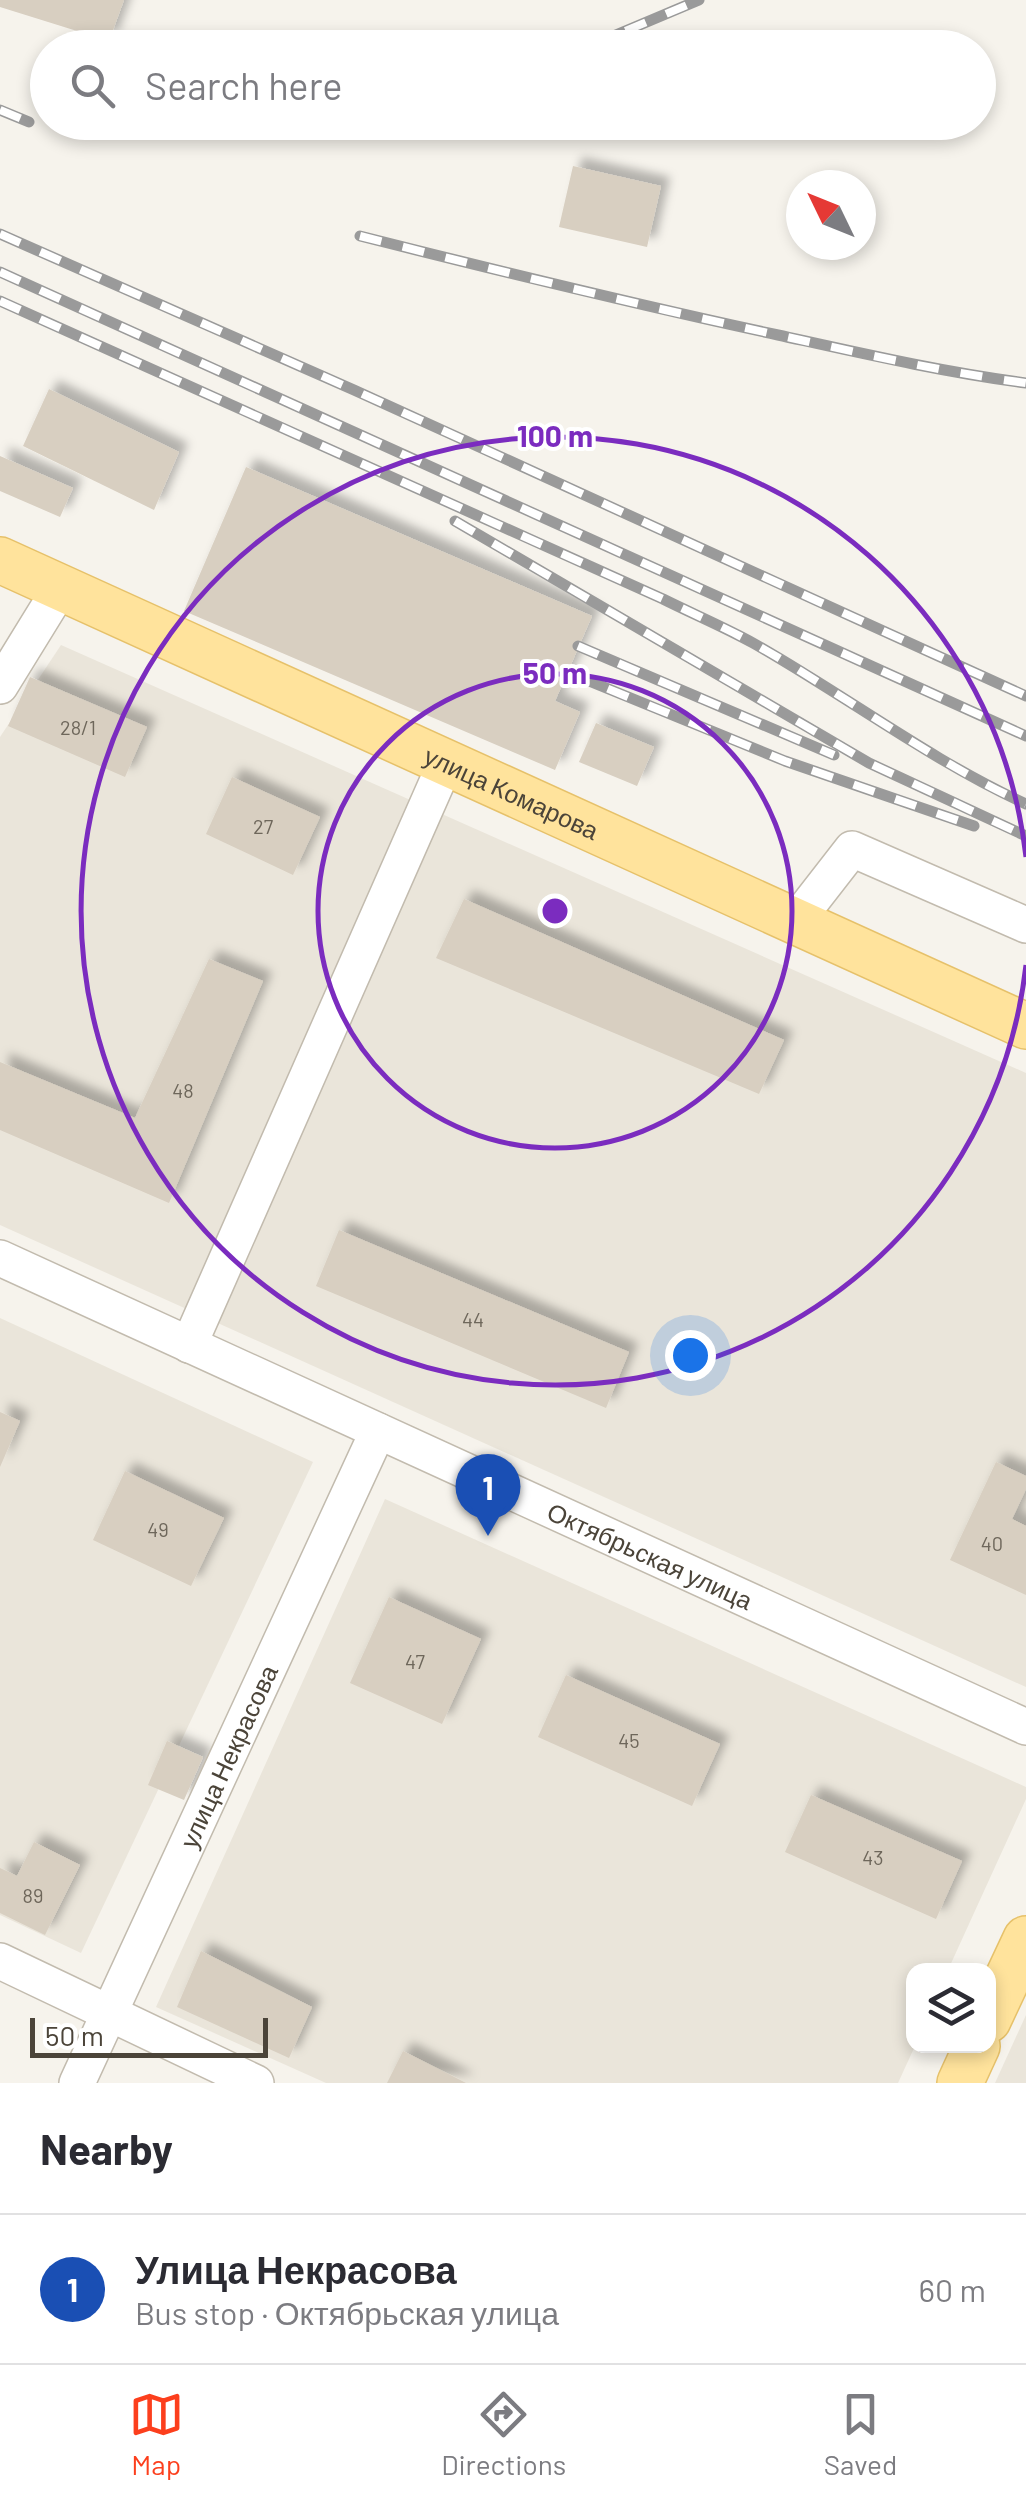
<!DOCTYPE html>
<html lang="en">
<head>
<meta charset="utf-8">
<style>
  body { margin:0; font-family:Barlow,sans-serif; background:#f7f7f7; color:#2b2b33 }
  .controls { position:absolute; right:30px; bottom:30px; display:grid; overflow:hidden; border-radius:20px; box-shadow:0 5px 15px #0003 }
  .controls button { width:90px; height:90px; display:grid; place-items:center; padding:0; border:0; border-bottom:2px solid #e1e1e2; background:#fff; color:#2b2b33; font:50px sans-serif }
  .compass { position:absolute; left:786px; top:170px; width:90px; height:90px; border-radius:50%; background:#fff; box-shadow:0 5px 15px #0003; rotate:313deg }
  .scale { position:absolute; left:30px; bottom:25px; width:238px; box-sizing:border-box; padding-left:10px; border:5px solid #4b4439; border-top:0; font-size:28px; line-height:35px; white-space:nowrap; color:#4b4439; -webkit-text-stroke:8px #fff; paint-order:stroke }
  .you { position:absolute; left:690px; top:1355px; width:35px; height:35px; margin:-25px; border:8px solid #fff; border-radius:50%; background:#1a73e8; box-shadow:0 0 0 15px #1a73e833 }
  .badge { display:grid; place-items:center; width:65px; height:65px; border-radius:50%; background:#fc3f1d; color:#fff; font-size:32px; font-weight:700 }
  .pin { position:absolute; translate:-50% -82px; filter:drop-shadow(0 2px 5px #0008) }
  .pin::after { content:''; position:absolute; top:52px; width:35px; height:30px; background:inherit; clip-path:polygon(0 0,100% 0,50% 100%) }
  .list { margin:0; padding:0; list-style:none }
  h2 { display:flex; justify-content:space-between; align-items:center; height:130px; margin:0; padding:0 40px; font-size:42px }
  h2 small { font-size:32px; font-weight:400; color:#7c7c81 }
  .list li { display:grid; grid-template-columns:65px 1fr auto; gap:30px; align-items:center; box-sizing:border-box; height:150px; padding:0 40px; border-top:2px solid #e1e1e2 }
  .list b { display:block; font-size:38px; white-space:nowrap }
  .list p { margin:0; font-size:32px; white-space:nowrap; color:#7c7c81 }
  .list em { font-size:32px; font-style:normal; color:#7c7c81 }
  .icon { flex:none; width:55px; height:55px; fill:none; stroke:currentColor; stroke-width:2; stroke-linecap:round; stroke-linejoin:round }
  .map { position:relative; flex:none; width:1026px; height:2083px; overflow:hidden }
  .search { position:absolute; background:#fff; box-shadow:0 5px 15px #0003; left:30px; right:30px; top:30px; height:110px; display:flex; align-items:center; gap:25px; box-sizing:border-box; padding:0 35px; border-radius:55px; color:#7c7c81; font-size:38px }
  .sheet { height:280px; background:#fff }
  nav { display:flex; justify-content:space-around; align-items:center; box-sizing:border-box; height:140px; border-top:2px solid #e1e1e2; background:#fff; font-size:28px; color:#7c7c81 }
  nav a { display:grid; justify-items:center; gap:5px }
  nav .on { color:#fc3f1d }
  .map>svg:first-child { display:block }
  .residential { fill:#eae5da }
  .building { fill:#d8cfc1; filter:url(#shadow) }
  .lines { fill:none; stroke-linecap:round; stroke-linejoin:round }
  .minor-casing { stroke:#c2bbae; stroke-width:38 }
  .major-casing { stroke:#e6c16a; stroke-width:48 }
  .minor { stroke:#fff; stroke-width:35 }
  .major { stroke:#ffe39c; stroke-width:45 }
  .rail-casing { stroke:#9a9a9a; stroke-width:11 }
  .rail { stroke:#fff; stroke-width:8; stroke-dasharray:22; stroke-linecap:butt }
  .ring { fill:none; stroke:#7b2cbf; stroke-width:5 }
  .labels { text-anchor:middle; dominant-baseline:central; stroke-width:8; stroke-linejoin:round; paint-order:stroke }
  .number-label { font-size:20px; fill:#6e675b }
  .street-label { font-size:25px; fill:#4b4439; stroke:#fff }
  .centre { fill:#7b2cbf; stroke:#fff; stroke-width:5 }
  .ring-label { font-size:30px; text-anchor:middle; font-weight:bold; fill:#7b2cbf; stroke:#fff; stroke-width:8; stroke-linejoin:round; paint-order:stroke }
</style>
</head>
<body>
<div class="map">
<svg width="1026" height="2083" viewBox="0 0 1026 2083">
  <defs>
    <filter id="shadow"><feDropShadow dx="9" dy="-9" stdDeviation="5" flood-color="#0004"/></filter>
  </defs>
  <rect width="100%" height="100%" fill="#f6f3ec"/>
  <g class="residential">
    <path d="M61,645L1026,1073V1687L0,1225V737Z"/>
    <path d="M0,1318L313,1462L81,1953L0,1915Z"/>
    <path d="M385,1499L1026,1787V1799L948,1970H914L915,2046L898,2083H326L156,2007Z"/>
    <path d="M1026,2015V2083H995Z"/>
  </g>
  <g class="building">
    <path d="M0,0H124L109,41L0,7Z"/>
    <path d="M573,166L661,186L647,247L559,227Z"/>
    <path d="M49,389L179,452L154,510L23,446Z"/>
    <path d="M0,456L73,488L60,517L0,491Z"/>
    <path d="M246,467L592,616L555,701L580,712L555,770L184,611Z"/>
    <path d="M30,677L147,727L125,777L8,726Z"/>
    <path d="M596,723L654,747L637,786L579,762Z"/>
    <path d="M232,777L320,817L293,875L206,834Z"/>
    <path d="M464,899L784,1040L759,1094L436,958Z"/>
    <path d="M209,959L263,981L169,1203L0,1130V1062L135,1118Z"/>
    <path d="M339,1230L629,1352L606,1408L316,1286Z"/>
    <path d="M0,1412L20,1421L0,1467Z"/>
    <path d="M996,1462L1026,1476V1489L1012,1519L1026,1526V1595L950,1560Z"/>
    <path d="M125,1471L224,1518L191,1586L93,1540Z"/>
    <path d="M389,1597L481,1639L442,1724L350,1683Z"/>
    <path d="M566,1675L720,1744L692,1806L538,1737Z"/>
    <path d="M167,1741L203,1757L184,1800L148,1785Z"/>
    <path d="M811,1795L962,1861L936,1919L785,1852Z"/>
    <path d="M34,1842L80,1865L45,1935L0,1913V1868L17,1876Z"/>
    <path d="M201,1951L312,2007L289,2058L177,2007Z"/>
    <path d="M403,2051L466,2083H387Z"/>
  </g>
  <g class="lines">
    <defs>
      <g id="minor">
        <path d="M0,686L61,587"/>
        <path d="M796,921L852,849L1026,925"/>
        <path id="s1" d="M0,1258L1026,1727"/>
        <path d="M189,1345L446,762"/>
        <path d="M0,1961L256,2083"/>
        <path id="s2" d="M77,2083L378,1431"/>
      </g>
      <g id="major">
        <path id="s3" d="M0,560L1026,1026"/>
        <path d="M988,2020L1026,1939"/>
        <path d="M960,2083L977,2046"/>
      </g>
    </defs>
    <use href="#minor" class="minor-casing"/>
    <use href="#major" class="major-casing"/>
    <use href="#minor" class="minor"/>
    <use href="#major" class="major"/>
    <defs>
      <g id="rail">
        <path d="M585,48L699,0"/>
        <path d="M0,110L29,122"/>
        <path d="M0,234L354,390L1026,696"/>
        <path d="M360,236C499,271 638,305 778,335C860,353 942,372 1026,383"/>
        <path d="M0,272L1026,736"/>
        <path d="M0,301L663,599C693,614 724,627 753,643C845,695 930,760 1026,804"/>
        <path d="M455,521L869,763L1026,836"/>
        <path d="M578,646L834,755"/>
        <path d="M567,672L785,761L974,826"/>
      </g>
    </defs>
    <use href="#rail" class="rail-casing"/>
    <use href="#rail" class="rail"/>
  </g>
  <g class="ring">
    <circle cx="555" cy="911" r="237"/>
    <path d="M1026 965A474 474 0 1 1 1026 857"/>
  </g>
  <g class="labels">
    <g class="number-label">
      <text x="78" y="727">28/1</text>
      <text x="263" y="826">27</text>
      <text x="183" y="1090">48</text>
      <text x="473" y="1319">44</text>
      <text x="158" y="1529">49</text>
      <text x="992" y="1543">40</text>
      <text x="415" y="1661">47</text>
      <text x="629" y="1740">45</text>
      <text x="873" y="1857">43</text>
      <text x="33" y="1895">89</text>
    </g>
    <g class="street-label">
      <text stroke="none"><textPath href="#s3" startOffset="562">улица Комарова</textPath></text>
      <text stroke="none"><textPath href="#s1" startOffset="715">Октябрьская улица</textPath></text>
      <text stroke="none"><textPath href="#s2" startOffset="360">улица Некрасова</textPath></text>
    </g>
  </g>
  <circle cx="555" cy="911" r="15" class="centre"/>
  <g class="ring-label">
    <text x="555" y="447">100 m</text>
    <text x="555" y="684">50 m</text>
  </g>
</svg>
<div class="controls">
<button><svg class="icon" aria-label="layers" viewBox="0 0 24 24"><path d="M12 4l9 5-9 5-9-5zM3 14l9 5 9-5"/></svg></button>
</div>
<svg class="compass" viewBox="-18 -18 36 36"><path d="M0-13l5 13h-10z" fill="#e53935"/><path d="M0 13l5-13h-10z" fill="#7c7c81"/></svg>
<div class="scale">50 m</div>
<div class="you"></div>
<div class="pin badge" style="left:488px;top:1536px;background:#1a4fb4">1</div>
<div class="search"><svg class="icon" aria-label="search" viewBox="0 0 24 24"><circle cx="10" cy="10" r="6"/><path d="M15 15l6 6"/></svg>Search here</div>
</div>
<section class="sheet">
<h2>Nearby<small></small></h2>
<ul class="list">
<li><span class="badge" style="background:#1a4fb4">1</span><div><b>Улица Некрасова</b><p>Bus stop · Октябрьская улица</p></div><em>60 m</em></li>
</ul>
</section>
<nav>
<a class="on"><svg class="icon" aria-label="map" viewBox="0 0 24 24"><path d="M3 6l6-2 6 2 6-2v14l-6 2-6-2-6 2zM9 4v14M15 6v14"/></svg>Map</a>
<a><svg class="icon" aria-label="directions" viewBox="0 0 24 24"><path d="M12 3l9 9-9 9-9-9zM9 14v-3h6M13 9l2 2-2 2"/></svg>Directions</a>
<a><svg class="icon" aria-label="saved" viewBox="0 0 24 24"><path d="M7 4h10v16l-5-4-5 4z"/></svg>Saved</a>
</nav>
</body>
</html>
